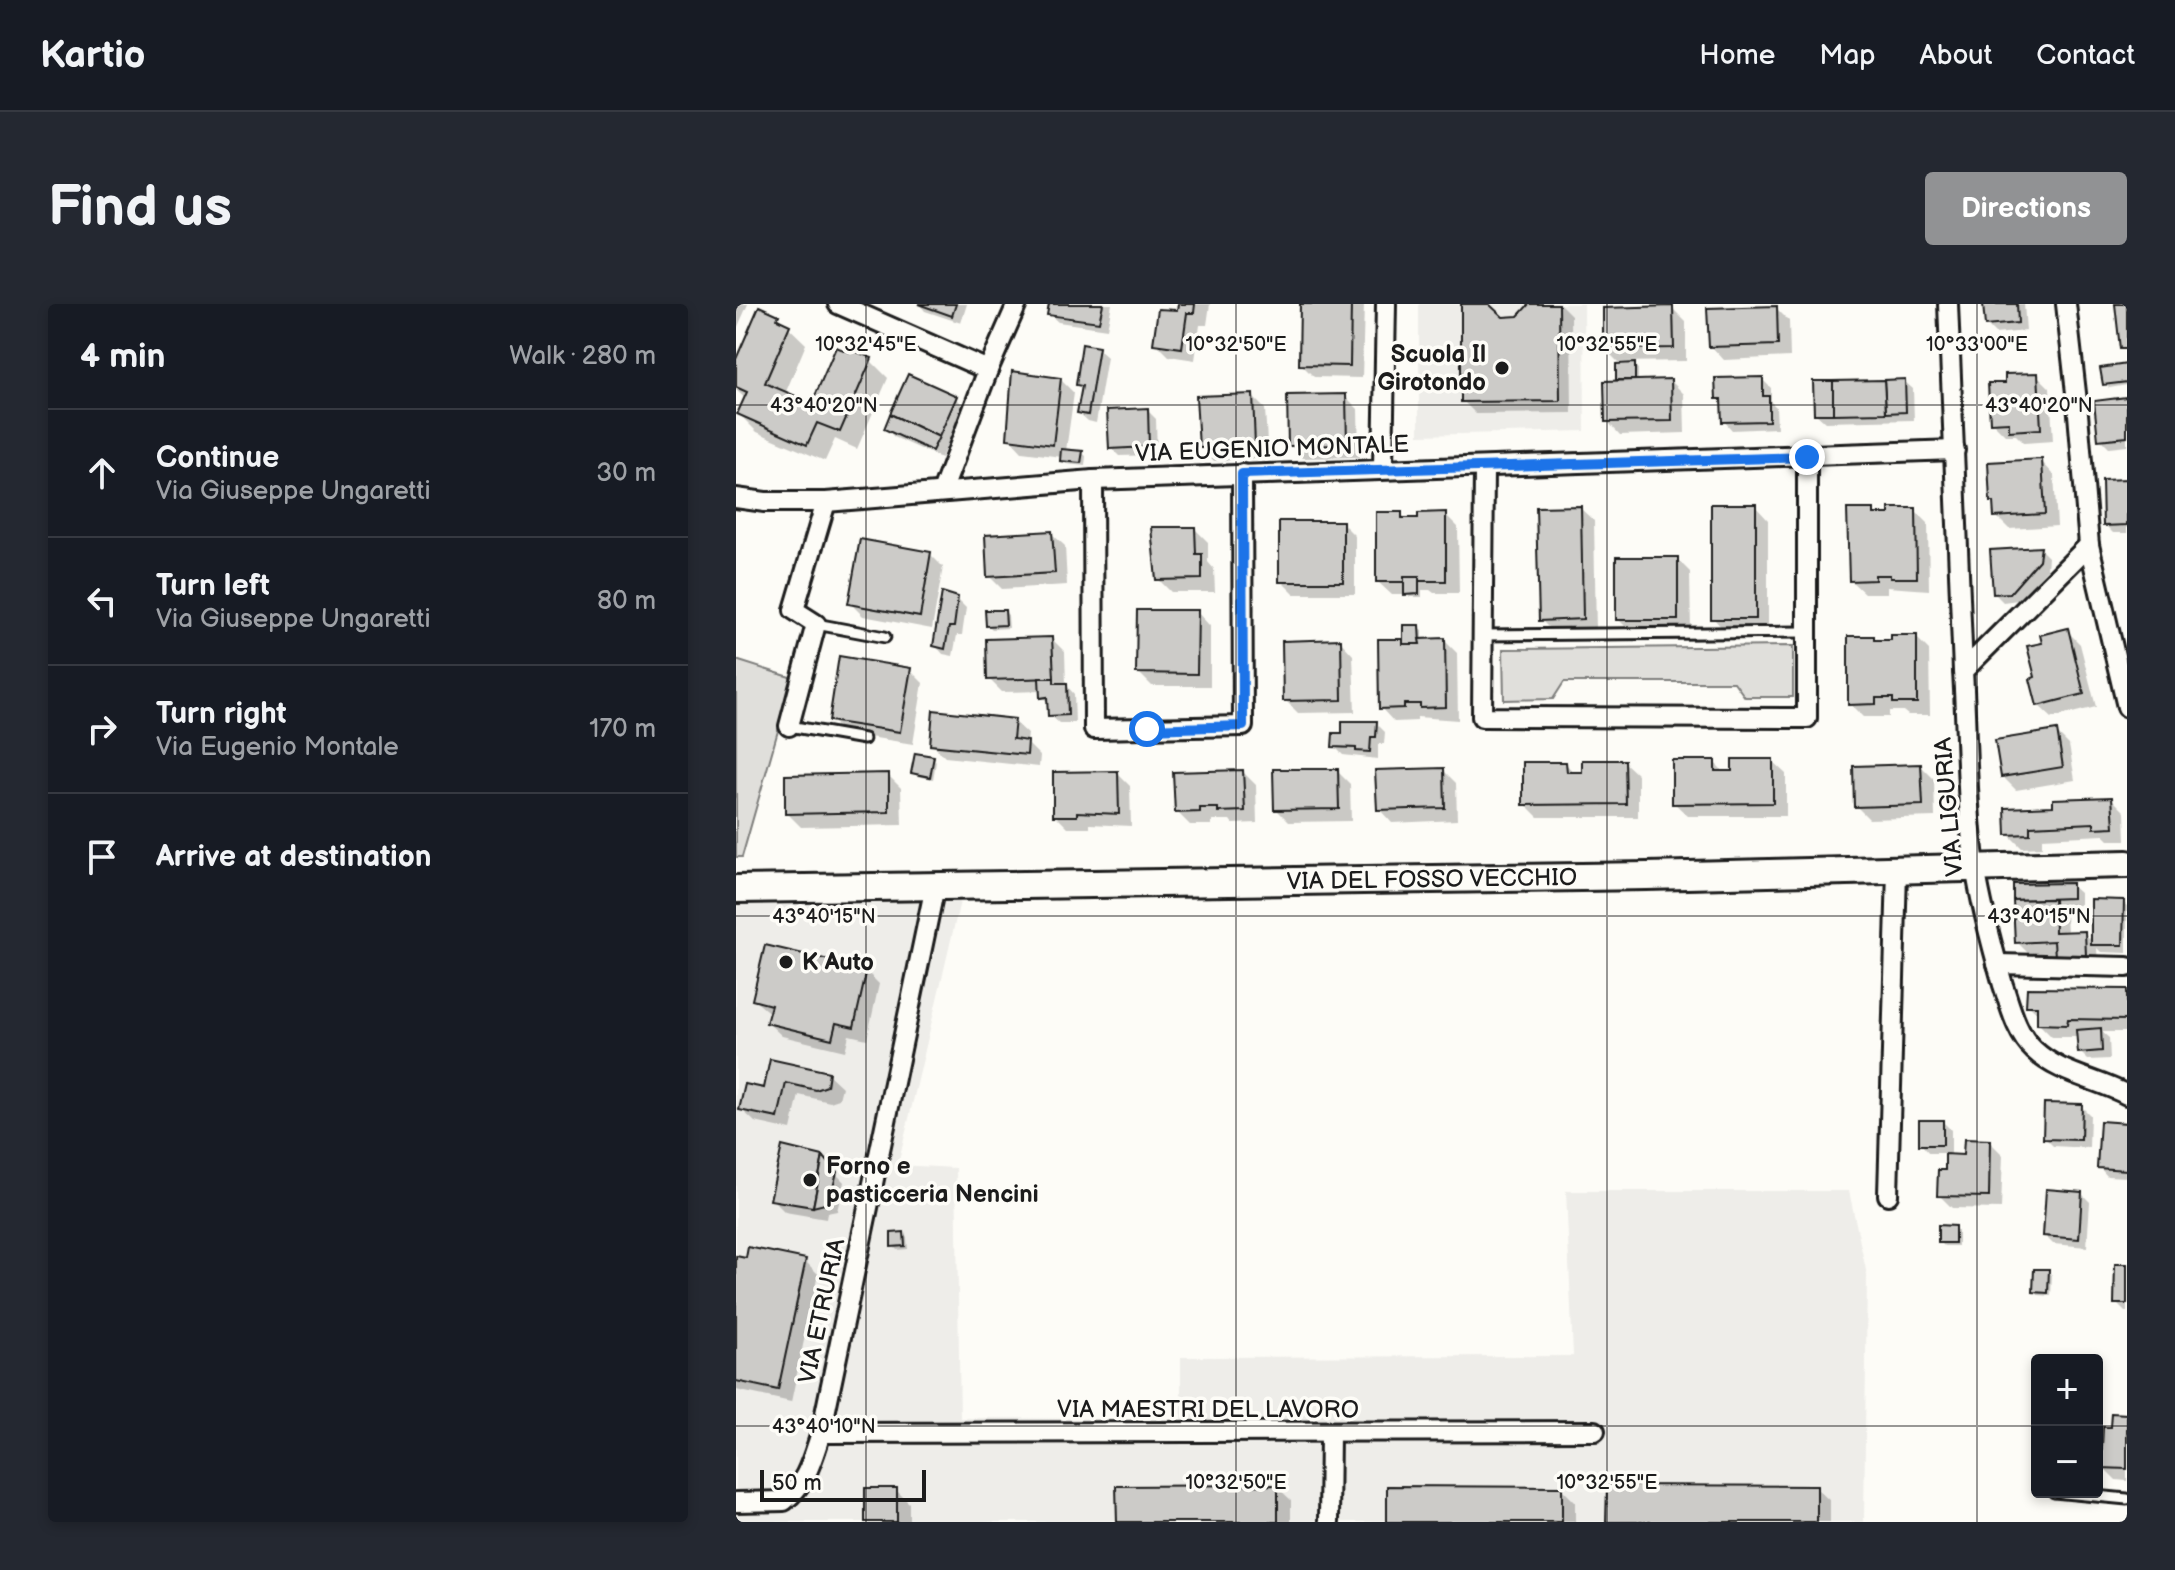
<!DOCTYPE html>
<html lang="en">
<head>
<meta charset="utf-8">
<style>
  body { margin:0; font-family:"Balsamiq Sans",sans-serif; background:#242831; color:#f1f3f6 }
  .controls { position:absolute; right:24px; bottom:24px; display:grid; overflow:hidden; border-radius:8px; box-shadow:0 4px 12px #0003 }
  .controls button { width:72px; height:72px; display:grid; place-items:center; padding:0; border:0; border-bottom:2px solid #363941; background:#171b24; color:#f1f3f6; font:40px sans-serif }
  .scale { position:absolute; left:24px; bottom:20px; width:166px; box-sizing:border-box; padding-left:8px; border:4px solid #1c1c1c; border-top:0; font-size:22px; line-height:28px; white-space:nowrap; color:#1c1c1c; -webkit-text-stroke:6px #fdfcf7; paint-order:stroke }
  .stop { position:absolute; width:24px; height:24px; margin:-18px; border:6px solid #1a73e8; border-radius:50%; background:#fff }
  .stop.end { background:#1a73e8; border-color:#fff; box-shadow:0 2px 8px #0008 }
  .list { margin:0; padding:0; list-style:none }
  h2 { display:flex; justify-content:space-between; align-items:center; height:104px; margin:0; padding:0 32px; font-size:34px }
  h2 small { font-size:26px; font-weight:400; color:#9ea1a6 }
  .list li { display:grid; grid-template-columns:52px 1fr auto; gap:24px; align-items:center; box-sizing:border-box; height:128px; padding:0 32px; border-top:2px solid #363941 }
  .list b { display:block; font-size:30px; white-space:nowrap }
  .list p { margin:0; font-size:26px; white-space:nowrap; color:#9ea1a6 }
  .list em { font-size:26px; font-style:normal; color:#9ea1a6 }
  .icon { flex:none; width:44px; height:44px; fill:none; stroke:currentColor; stroke-width:2; stroke-linecap:round; stroke-linejoin:round }
  .map { position:relative; flex:none; width:1391px; height:1218px; overflow:hidden; border-radius:8px }
  header { display:flex; align-items:center; gap:48px; box-sizing:border-box; height:112px; padding:0 40px; background:#171b24; border-bottom:2px solid #363941 }
  header strong { font-size:38px }
  nav { display:flex; gap:44px; margin-inline-start:auto; font-size:28px }
  .intro { display:flex; align-items:center; justify-content:space-between; box-sizing:border-box; height:192px; padding:0 48px }
  h1 { margin:0; font-size:56px }
  .button { padding:20px 36px; border-radius:8px; background:#919294; color:#fff; font-size:28px; font-weight:700 }
  main { display:flex; gap:48px; padding:0 48px }
  aside { flex:1; background:#171b24; border-radius:8px; box-shadow:0 4px 12px #0003 }
  .map>svg:first-child { display:block }
  .built { fill:#eeede9 }
  .green { fill:#e0dfdb; stroke:#7e7e7c; stroke-width:2 }
  .shadow { fill:#0003 }
  .building { fill:#cccbc8; stroke:#1c1c1c; stroke-width:2 }
  .lines { fill:none; stroke-linecap:round; stroke-linejoin:round }
  .lane-casing { stroke:#1c1c1c; stroke-width:15 }
  .street-casing { stroke:#1c1c1c; stroke-width:24 }
  .secondary-casing { stroke:#1c1c1c; stroke-width:32 }
  .lane { stroke:#fdfcf7; stroke-width:9 }
  .street { stroke:#fdfcf7; stroke-width:18 }
  .secondary { stroke:#fdfcf7; stroke-width:26 }
  .route { stroke:#1a73e8; stroke-width:10 }
  .ticks { fill:none; stroke:#1c1c1c; stroke-width:2; stroke-opacity:0.45 }
  .poi-dot { fill:#1c1c1c; stroke:#fdfcf7; stroke-width:3 }
  .labels { text-anchor:middle; dominant-baseline:central; stroke-width:7; stroke-linejoin:round; paint-order:stroke }
  .poi-label { font-size:24px; font-weight:bold; fill:#1c1c1c; stroke:#fdfcf7; text-anchor:start }
  .street-label { font-size:24px; fill:#1c1c1c; stroke:#fdfcf7 }
  .ticks-label { font-size:20px; text-anchor:middle; fill:#1c1c1c; stroke:#fdfcf7; stroke-width:7; stroke-linejoin:round; paint-order:stroke }
</style>
</head>
<body>
<header>
<strong>Kartio</strong>
<nav><a>Home</a><a>Map</a><a>About</a><a>Contact</a></nav>
</header>
<div class="intro"><h1>Find us</h1><a class="button">Directions</a></div>
<main>
<aside>
<h2>4 min<small>Walk · 280 m</small></h2>
<ul class="list">
<li><svg class="icon" aria-label="ahead" viewBox="0 0 24 24"><path d="M12 20V5M6 11l6-6 6 6"/></svg><div><b>Continue</b><p>Via Giuseppe Ungaretti</p></div><em>30 m</em></li>
<li><svg class="icon" aria-label="left" viewBox="0 0 24 24"><path d="M17 20v-9H6M10 6l-5 5 5 5"/></svg><div><b>Turn left</b><p>Via Giuseppe Ungaretti</p></div><em>80 m</em></li>
<li><svg class="icon" aria-label="right" viewBox="0 0 24 24"><path d="M7 20v-9h11M14 6l5 5-5 5"/></svg><div><b>Turn right</b><p>Via Eugenio Montale</p></div><em>170 m</em></li>
<li><svg class="icon" aria-label="arrive" viewBox="0 0 24 24"><path d="M6 21V4h12l-3 4 3 4H6"/></svg><div><b>Arrive at destination</b></div></li>
</ul>
</aside>
<div class="map">
<svg width="1391" height="1218" viewBox="0 0 1391 1218">
  <rect width="100%" height="100%" fill="#fdfcf7"/>
  <filter id="ink" filterUnits="userSpaceOnUse"><feTurbulence type="fractalNoise" baseFrequency=".0125" numOctaves="2"/><feDisplacementMap in="SourceGraphic" scale="16" xChannelSelector="R" yChannelSelector="G"/><feConvolveMatrix kernelMatrix="1 2 1 2 8 2 1 2 1" color-interpolation-filters="sRGB"/></filter>
  <g filter="url(#ink)">
    <g class="built">
      <path d="M683,0H848L849,127L683,131Z"/>
      <path d="M230,572L162,861L220,864L224,1114L445,1115V1053L837,1052L830,887H1113L1131,971L1128,1218H0V573Z"/>
    </g>
    <g class="green">
      <path d="M1057,342V393H1009L998,378H828L817,395L768,396L767,345Z"/>
      <path d="M0,356L57,374L6,553H0Z"/>
    </g>
    <g class="shadow">
      <path d="M0,0H12L0,27Z"/>
      <path d="M183,0H231L225,19L189,7Z"/>
      <path d="M315,0H376L371,25L322,18L313,10Z"/>
      <path d="M444,0H474L471,21H464L459,56L433,52L420,39L443,8Z"/>
      <path d="M566,0H628L626,74L578,73L565,60Z"/>
      <path d="M727,0H750L767,15L783,14L796,0H824L835,11L836,109L740,110L727,97Z"/>
      <path d="M1249,0H1288L1290,27L1259,30L1250,21Z"/>
      <path d="M936,4L950,18V57L882,58L869,45Z"/>
      <path d="M1040,4L1053,17L1054,53L988,56L975,42Z"/>
      <path d="M42,13L70,40L49,90L77,102L134,56L152,74L121,145L99,135L89,157L21,128L3,110L10,95L0,86V60Z"/>
      <path d="M362,45L371,53L360,119L352,117L343,109L347,85L342,80Z"/>
      <path d="M898,61L902,65V78L935,77L948,90L949,129L884,131L871,117L885,78L882,75Z"/>
      <path d="M1391,62V81L1373,84L1369,80Z"/>
      <path d="M1301,71L1314,84L1317,137L1288,139L1280,131H1269L1256,118L1271,80Z"/>
      <path d="M1026,75L1035,84V98L1040,103L1041,124L996,126L988,117L987,100L982,95Z"/>
      <path d="M325,76L338,89L330,147L346,149L350,152L349,162L330,160L326,153L286,148L273,134Z"/>
      <path d="M1168,77L1177,85L1178,116L1089,118L1080,110Z"/>
      <path d="M516,92L529,105L532,154L478,157L465,143Z"/>
      <path d="M609,92L622,105L623,153L567,154L554,141Z"/>
      <path d="M220,94L233,107L216,145L210,142L205,154L158,133L150,124Z"/>
      <path d="M1391,95V142L1373,144L1364,135Z"/>
      <path d="M411,106L420,115L421,151L383,152L375,144Z"/>
      <path d="M1305,157L1318,171L1321,222L1273,225L1260,212Z"/>
      <path d="M1391,177V229H1377L1369,221Z"/>
      <path d="M1019,202L1032,216V327L990,328L977,314Z"/>
      <path d="M844,204L858,217L860,328L818,329L805,316Z"/>
      <path d="M1179,206L1192,219L1193,286L1151,283V289H1128L1114,276L1137,207L1142,212Z"/>
      <path d="M665,210L672,216L709,210L722,223L723,289H698L694,286H686V293H674L671,291H656L642,278Z"/>
      <path d="M606,219L619,232V290H558L545,277Z"/>
      <path d="M459,225L472,238V258L478,265L479,288H435L422,275Z"/>
      <path d="M315,229L329,242L331,281L266,285L253,272Z"/>
      <path d="M1304,245L1312,253L1311,265L1282,296L1267,298L1258,289Z"/>
      <path d="M194,250L207,263L196,325L127,312L114,299Z"/>
      <path d="M941,255L954,268L955,329H896L882,315Z"/>
      <path d="M221,295L230,304L226,331H221L217,352L207,350L199,341Z"/>
      <path d="M269,308L272,311L273,324L256,325L252,321Z"/>
      <path d="M461,308L474,322V382H416L402,368Z"/>
      <path d="M682,323L686,326V337L708,336L721,349L722,416L681,413V417L658,418L645,404L669,337Z"/>
      <path d="M1331,327L1344,340L1360,403L1316,414L1302,401L1309,340Z"/>
      <path d="M1180,333L1193,346L1194,411H1172L1167,407H1153V413H1127L1114,400L1137,334L1141,338H1157Z"/>
      <path d="M316,335L329,348L330,381L338,390L339,419H323L314,411V400L306,393V387L266,388L253,375Z"/>
      <path d="M604,337L617,351L619,408L562,409L549,396Z"/>
      <path d="M174,366L187,379L177,440L108,429L95,416Z"/>
      <path d="M278,417L292,430L291,439L304,452L303,463L209,453L196,440Z"/>
      <path d="M640,419L649,428L648,440H642V455L607,451L598,442Z"/>
      <path d="M1320,428L1333,441L1339,476L1280,486L1267,473Z"/>
      <path d="M197,454L200,458L197,475L181,472L177,469Z"/>
      <path d="M1036,457L1050,470V512H952L938,499L978,458L989,469Z"/>
      <path d="M888,458L902,471V513H802L789,500L830,460L839,470Z"/>
      <path d="M1185,462L1198,475L1199,513L1133,515L1120,502Z"/>
      <path d="M707,466L720,479L721,516L656,519L643,505Z"/>
      <path d="M601,467L614,480L615,517L553,518L540,505Z"/>
      <path d="M507,468L520,481L521,519L497,520L494,516H476V521H454L441,508Z"/>
      <path d="M381,469L394,482L395,522L354,520V524H332L319,511Z"/>
      <path d="M152,471L165,484L166,521L65,523L51,509Z"/>
      <path d="M1376,495L1389,508L1390,536H1373L1368,531L1306,534V543L1286,544L1272,530L1319,504Z"/>
      <path d="M1335,581L1344,589V601L1322,602L1330,610L1331,629H1348L1357,638L1387,598L1391,602V649L1365,648L1361,644L1362,664L1321,650L1294,651L1281,638L1279,582Z"/>
      <path d="M130,667L143,680L131,735L113,731L109,747L46,732L32,719L35,710L18,696Z"/>
      <path d="M1391,687V728H1366L1373,734L1374,755L1352,756L1344,748L1343,733H1316L1303,720V711L1292,701Z"/>
      <path d="M35,757L92,770L106,783L103,795L94,798L63,791L55,826L19,818L5,805L29,786Z"/>
      <path d="M1345,802L1354,811L1353,844L1317,842L1309,834Z"/>
      <path d="M1207,818L1215,826V853H1229L1254,838L1267,851L1265,905L1216,904L1203,891L1210,868L1211,849H1193L1185,840Z"/>
      <path d="M1391,821V873L1371,872L1363,863Z"/>
      <path d="M85,854L108,878L101,907L91,909L90,915L49,908L36,895Z"/>
      <path d="M1346,890L1354,898L1351,943L1317,940L1309,932Z"/>
      <path d="M1218,924L1222,927V942H1208L1204,938Z"/>
      <path d="M168,930L171,934L172,945L161,946L157,942Z"/>
      <path d="M0,954L69,957L82,970L55,1098L0,1086Z"/>
      <path d="M1391,962V1008H1389L1380,999Z"/>
      <path d="M1312,967L1316,971L1315,992L1302,991L1299,987Z"/>
      <path d="M1391,1112V1177L1380,1176L1367,1163L1376,1125Z"/>
      <path d="M541,1183L555,1196V1218H383Z"/>
      <path d="M1080,1184L1094,1197V1218H872Z"/>
      <path d="M826,1185L839,1198V1218H653Z"/>
      <path d="M160,1186L173,1199V1218H131Z"/>
    </g>
    <g class="building">
      <path d="M182,0H220L216,12Z"/>
      <path d="M313,0H367L363,18L311,11Z"/>
      <path d="M442,0H459L458,9H451L446,44L417,40L422,5L441,6Z"/>
      <path d="M564,0H615L614,62L563,61Z"/>
      <path d="M725,0H753L767,13L782,12L793,0H823L824,97L725,98Z"/>
      <path d="M1247,0H1281L1282,19L1249,22Z"/>
      <path d="M1379,0H1391V45H1384Z"/>
      <path d="M23,2L43,11L41,15L54,21L29,79L76,99L100,43L113,48L114,45L136,54L104,128L81,119L71,141L1,110L11,88L0,83V55Z"/>
      <path d="M937,2L938,44L867,45V4Z"/>
      <path d="M1041,2L1042,41L973,43L971,4Z"/>
      <path d="M346,40L363,43L352,111L341,109L346,82L340,81Z"/>
      <path d="M899,59V76H880V60Z"/>
      <path d="M1391,60V78L1367,81L1364,64Z"/>
      <path d="M276,67L325,74L317,141L271,135Z"/>
      <path d="M1302,69L1305,125L1273,127V118L1254,119L1252,79H1269V70Z"/>
      <path d="M172,70L221,92L203,133L154,110Z"/>
      <path d="M1027,73V92H1033V117L986,118L985,95H980L979,74Z"/>
      <path d="M935,75L936,117L869,118L868,77Z"/>
      <path d="M1169,75L1170,108L1150,109L1148,76Z"/>
      <path d="M1148,76L1150,109L1097,110V77Z"/>
      <path d="M1077,77H1097V110H1078Z"/>
      <path d="M517,90L519,142L463,144L460,92Z"/>
      <path d="M610,90L611,141L552,142L551,91Z"/>
      <path d="M1391,93V133L1362,136L1358,97Z"/>
      <path d="M412,104L413,143L373,145L371,106Z"/>
      <path d="M154,110L203,133L196,147L148,125Z"/>
      <path d="M325,145L347,147L345,159L324,157Z"/>
      <path d="M1306,155L1309,210L1258,213L1257,198H1254L1252,158Z"/>
      <path d="M1391,175V221L1367,222L1366,176Z"/>
      <rect x="975" y="200" width="45" height="115"/>
      <path d="M845,202L847,315L803,317L800,203Z"/>
      <path d="M1153,204H1180L1181,274H1154V271H1139V276L1113,277L1111,205H1138V210H1153Z"/>
      <path d="M640,208H666V214H682V209L710,208V277H683V273H668V278H640Z"/>
      <rect x="543" y="217" width="64" height="61"/>
      <path d="M415,223H459L460,250H466V275L420,276Z"/>
      <path d="M316,227L319,269L251,273L249,231Z"/>
      <path d="M124,235L195,248L184,313L112,300Z"/>
      <path d="M1305,243L1303,256L1274,289L1257,290L1254,246Z"/>
      <rect x="880" y="253" width="62" height="63"/>
      <path d="M668,273H683V290L668,291Z"/>
      <path d="M206,288L222,293L218,323H213L209,345L197,342Z"/>
      <path d="M249,306H269L270,321L250,322Z"/>
      <path d="M401,306H462L461,370L400,369Z"/>
      <path d="M667,321H683L684,340H667Z"/>
      <path d="M1332,324L1348,390L1301,402L1294,375L1299,373L1291,342L1306,339L1304,331Z"/>
      <path d="M1155,331H1181V399H1157V394H1140V400L1112,401V332H1138V336H1155Z"/>
      <path d="M316,333L318,374L251,376L250,335Z"/>
      <path d="M709,334L710,403L684,404V400H668V404L643,405L642,335H667V340H684L683,335Z"/>
      <path d="M605,335L606,396L547,397L546,337Z"/>
      <path d="M103,352L175,364L164,428L93,417Z"/>
      <path d="M303,374H318V379H331L332,411L312,412L311,393L304,394Z"/>
      <path d="M197,406L279,415L277,435L292,437L291,451L194,441Z"/>
      <path d="M606,417H641L640,433H635L634,448L620,447V444L596,443L597,429H606Z"/>
      <path d="M1321,426L1327,463L1265,473L1259,436Z"/>
      <path d="M179,449L198,452L194,473L175,469Z"/>
      <path d="M996,455H1037V499L936,500V456H979V467H996Z"/>
      <path d="M846,456H889L890,500L787,501V458H830L831,468H846Z"/>
      <path d="M1185,460L1187,501L1118,503L1117,462Z"/>
      <path d="M708,464L709,504L641,506L639,466Z"/>
      <path d="M537,465H602L603,505L538,506Z"/>
      <path d="M507,466L509,507L482,508V504H464V508L439,509L437,468Z"/>
      <path d="M382,467L383,510L341,508V512H317V468Z"/>
      <path d="M153,469V508L49,510V471Z"/>
      <path d="M1376,493L1378,523L1358,524V519L1294,522V530L1270,531L1269,504L1317,502V495Z"/>
      <path d="M1336,579V594L1277,596V580Z"/>
      <path d="M1318,595L1319,628L1349,627L1350,652L1319,653L1318,637L1279,639L1277,596Z"/>
      <path d="M1355,595L1388,596L1387,641H1355Z"/>
      <path d="M29,641L131,665L118,723L100,719L96,735L30,719L35,701L16,696Z"/>
      <path d="M1291,684L1391,685V716L1332,715L1331,721L1301,720V702H1290Z"/>
      <path d="M1365,724L1366,747L1342,749L1340,726Z"/>
      <path d="M34,755L93,768L91,782L80,786L50,779L42,814L3,806L9,780L28,784Z"/>
      <path d="M1308,799L1346,800L1345,836L1307,835Z"/>
      <rect x="1183" y="816" width="24" height="25"/>
      <path d="M1364,817L1391,819V866L1361,864Z"/>
      <path d="M1228,835L1254,836L1253,893L1201,892L1202,866H1209V850L1227,851Z"/>
      <path d="M46,842L87,852L77,903L34,896Z"/>
      <path d="M87,852L101,868L93,899L77,903Z"/>
      <path d="M1310,885L1346,888L1343,935L1307,932Z"/>
      <path d="M1202,921L1219,922V939H1202Z"/>
      <path d="M168,928L169,942L155,943V929Z"/>
      <path d="M12,943L70,955L42,1086L0,1077V952L10,954Z"/>
      <path d="M1379,960H1391V1000H1378Z"/>
      <path d="M1298,965H1313L1312,989L1297,988Z"/>
      <path d="M1375,1109L1391,1110V1165L1365,1164L1367,1123H1374Z"/>
      <path d="M542,1181V1218H381L380,1182Z"/>
      <path d="M871,1181L1081,1182V1218H870Z"/>
      <path d="M651,1182L826,1183V1218H651Z"/>
      <rect x="129" y="1184" width="32" height="34"/>
    </g>
    <g class="lines">
      <defs>
        <g id="lane">
          <path d="M80,320L149,333"/>
          <path d="M747,331L1072,328"/>
          <path d="M53,422L128,435"/>
          <path d="M1318,1188L1391,1195"/>
        </g>
        <g id="street">
          <path d="M102,0L252,66"/>
          <path d="M1212,0L1227,367"/>
          <path d="M1330,0L1341,98L1353,241L1391,403"/>
          <path d="M647,164L650,0"/>
          <path d="M748,164L746,413L1071,414V153"/>
          <path d="M357,176L358,425L507,422L506,170"/>
          <path d="M206,188L252,66L281,0"/>
          <path d="M0,194L29,198H90L357,176L1219,146"/>
          <path d="M1353,241L1227,367C1231,432 1230,498 1239,562C1245,602 1256,642 1267,681C1274,702 1281,731 1298,746C1323,770 1362,775 1391,791"/>
          <path d="M53,422L80,320L58,306L90,198"/>
          <path d="M1261,660L1391,663"/>
          <path d="M1152,891L1161,566"/>
          <path d="M85,1129L859,1127"/>
          <path d="M0,1198L48,1197C71,1179 76,1156 85,1129L199,582"/>
          <path d="M593,1218L594,1129"/>
        </g>
        <g id="secondary">
          <path id="s1" d="M0,585L911,572L1391,560"/>
        </g>
      </defs>
      <use href="#lane" class="lane-casing"/>
      <use href="#street" class="street-casing"/>
      <use href="#secondary" class="secondary-casing"/>
      <use href="#lane" class="lane"/>
      <use href="#street" class="street"/>
      <use href="#secondary" class="secondary"/>
    </g>
  </g>
  <g class="lines" filter="url(#ink)">
    <path class="route" d="M411,425L507,422L506,170L1071,153"/>
  </g>
  <path class="ticks" d="M130,0V1218M500,0V1218M871,0V1218M1241,0V1218M0,101H1391M0,612H1391M0,1122H1301M1361,1122H1391"/>
  <g class="poi-dot">
    <circle cx="766" cy="64" r="8"/>
    <circle cx="50" cy="658" r="8"/>
    <circle cx="74" cy="876" r="8"/>
  </g>
  <g class="labels">
    <g class="poi-label">
      <text x="750" y="50" text-anchor="end">Scuola Il<tspan x="750" dy="28">Girotondo</tspan></text>
      <text x="66" y="658">K Auto</text>
      <text x="90" y="862">Forno e<tspan x="90" dy="28">pasticceria Nencini</tspan></text>
    </g>
    <g class="street-label">
      <text transform="translate(536 145) rotate(-2)">VIA EUGENIO MONTALE</text>
      <text transform="translate(1213 503) rotate(-95)">VIA LIGURIA</text>
      <text stroke="none"><textPath href="#s1" startOffset="696">VIA DEL FOSSO VECCHIO</textPath></text>
      <text transform="translate(86 1007) rotate(-78)">VIA ETRURIA</text>
      <text x="472" y="1105">VIA MAESTRI DEL LAVORO</text>
    </g>
  </g>
  <g class="ticks-label">
    <text x="130" y="47">10°32'45"E</text>
    <text x="500" y="47">10°32'50"E</text>
    <text x="871" y="47">10°32'55"E</text>
    <text x="1241" y="47">10°33'00"E</text>
    <text x="88" y="108">43°40'20"N</text>
    <text x="1303" y="108">43°40'20"N</text>
    <text x="88" y="619">43°40'15"N</text>
    <text x="1303" y="619">43°40'15"N</text>
    <text x="88" y="1129">43°40'10"N</text>
    <text x="500" y="1185">10°32'50"E</text>
    <text x="871" y="1185">10°32'55"E</text>
  </g>
</svg>
<div class="controls">
<button>+</button>
<button>−</button>
</div>
<div class="scale">50 m</div>
<div class="stop" style="left:411px;top:425px"></div>
<div class="stop end" style="left:1071px;top:153px"></div>
</div>
</main>
</body>
</html>
